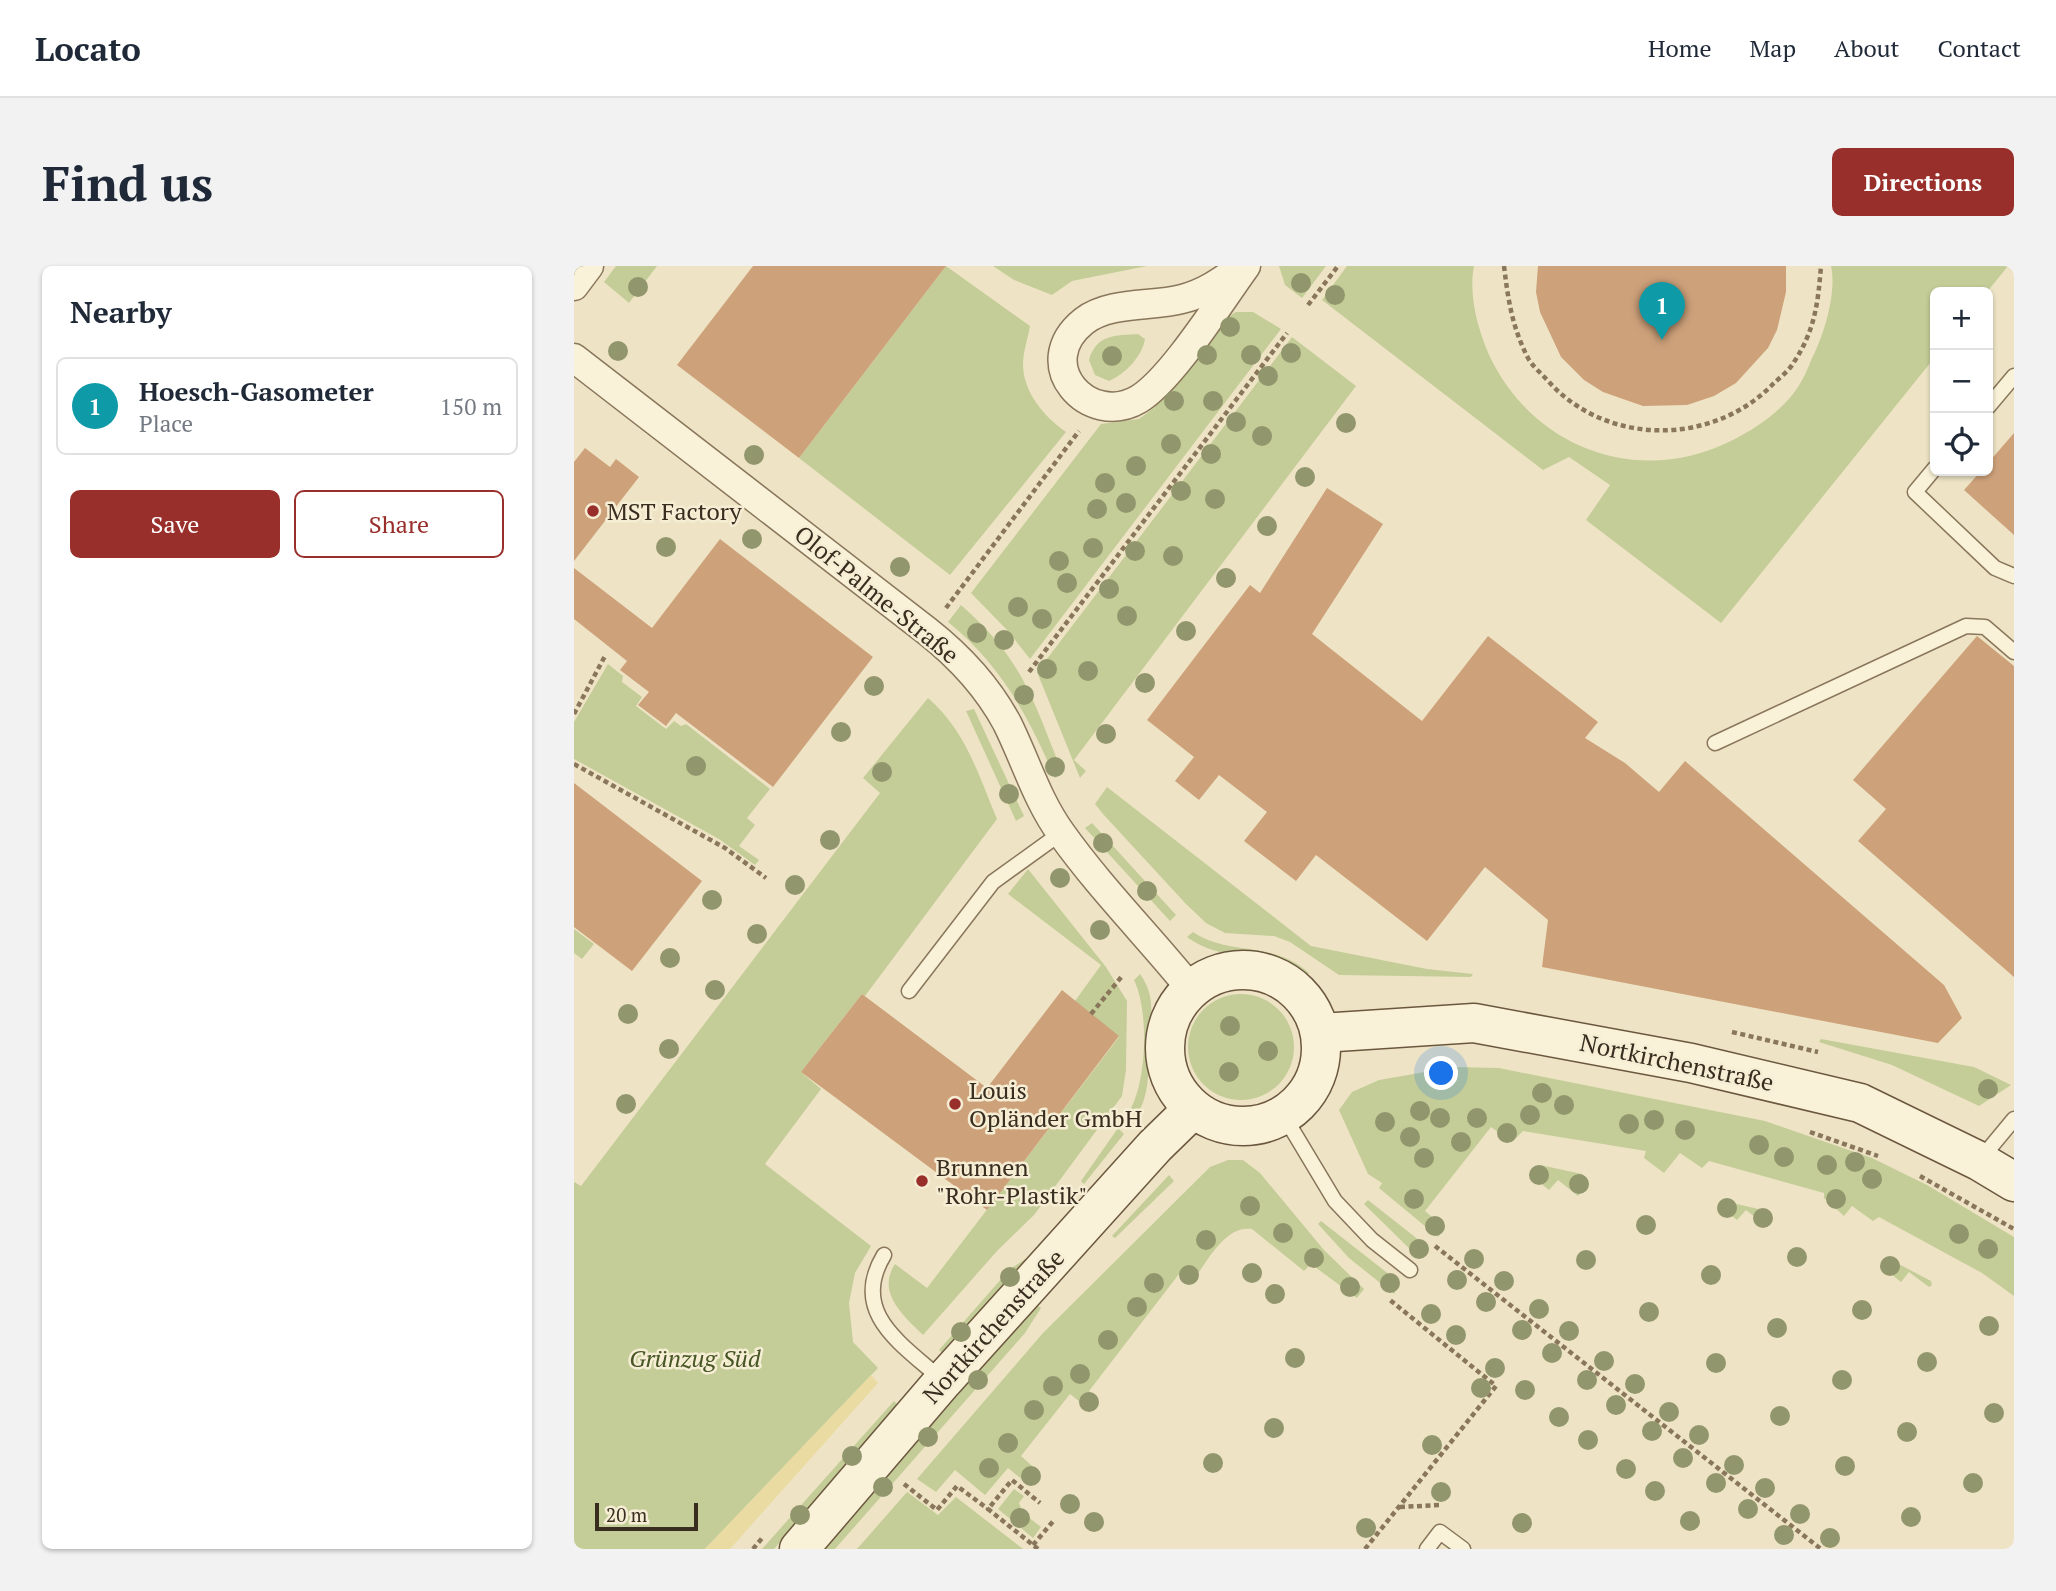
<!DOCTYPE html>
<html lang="en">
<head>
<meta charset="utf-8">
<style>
  body { margin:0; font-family:"PT Serif",serif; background:#f2f2f3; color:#1f2937 }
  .controls { position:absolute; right:21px; top:21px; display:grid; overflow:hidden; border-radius:10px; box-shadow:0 2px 5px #0004 }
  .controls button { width:63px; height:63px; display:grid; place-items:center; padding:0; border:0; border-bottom:2px solid #e0e1e3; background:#fff; color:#1f2937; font:35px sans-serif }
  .scale { position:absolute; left:21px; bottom:18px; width:103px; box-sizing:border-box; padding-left:7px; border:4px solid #392d1f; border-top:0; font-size:19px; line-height:24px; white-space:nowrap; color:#392d1f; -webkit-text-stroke:5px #f6eed4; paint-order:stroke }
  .you { position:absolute; left:868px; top:808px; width:24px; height:24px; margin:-18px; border:5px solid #fff; border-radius:50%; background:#1a73e8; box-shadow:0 0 0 10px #1a73e833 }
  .badge { display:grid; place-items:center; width:46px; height:46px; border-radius:50%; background:#992f2a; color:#fff; font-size:23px; font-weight:700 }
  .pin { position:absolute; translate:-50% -58px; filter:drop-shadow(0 2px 4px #0008) }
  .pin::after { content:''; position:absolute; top:37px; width:24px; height:21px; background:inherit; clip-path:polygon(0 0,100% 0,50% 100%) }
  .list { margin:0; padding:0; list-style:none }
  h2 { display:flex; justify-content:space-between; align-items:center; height:91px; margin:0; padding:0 28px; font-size:30px }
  h2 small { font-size:23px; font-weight:400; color:#747a83 }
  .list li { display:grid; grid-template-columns:46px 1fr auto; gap:21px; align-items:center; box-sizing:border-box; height:98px; margin:0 14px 14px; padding:0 14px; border:2px solid #e0e1e3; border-radius:10px }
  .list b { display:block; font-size:26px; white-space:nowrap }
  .list p { margin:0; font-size:23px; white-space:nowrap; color:#747a83 }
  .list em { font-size:23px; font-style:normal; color:#747a83 }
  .actions { display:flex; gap:14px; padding:21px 28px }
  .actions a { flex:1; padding:16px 0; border:2px solid #992f2a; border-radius:10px; text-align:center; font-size:24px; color:#992f2a }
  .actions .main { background:#992f2a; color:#fff }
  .icon { flex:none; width:38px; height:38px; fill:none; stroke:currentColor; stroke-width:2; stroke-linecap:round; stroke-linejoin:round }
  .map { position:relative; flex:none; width:1440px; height:1283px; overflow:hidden; border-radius:10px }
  header { display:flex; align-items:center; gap:42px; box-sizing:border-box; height:98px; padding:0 35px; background:#fff; border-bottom:2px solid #e0e1e3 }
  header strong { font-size:33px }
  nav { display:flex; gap:38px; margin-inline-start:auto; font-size:24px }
  .intro { display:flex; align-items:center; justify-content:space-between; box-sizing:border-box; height:168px; padding:0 42px }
  h1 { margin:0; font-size:49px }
  .button { padding:18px 32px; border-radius:10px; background:#992f2a; color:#fff; font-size:24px; font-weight:700 }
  main { display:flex; gap:42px; padding:0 42px }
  aside { flex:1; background:#fff; border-radius:10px; box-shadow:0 2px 5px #0004 }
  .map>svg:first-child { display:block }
  .green { fill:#c4cd98 }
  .sand { fill:#eadba2 }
  .building { fill:#cda17a }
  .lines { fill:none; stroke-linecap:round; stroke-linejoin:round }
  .lane-casing { stroke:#89765b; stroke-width:17 }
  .street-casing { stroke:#89765b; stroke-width:31 }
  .secondary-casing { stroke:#6b573e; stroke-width:41 }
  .path { stroke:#89765b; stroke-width:4.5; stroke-dasharray:5 3.5; stroke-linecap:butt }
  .lane { stroke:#f9f1d8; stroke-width:14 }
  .street { stroke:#f9f1d8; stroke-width:28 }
  .secondary { stroke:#f9f1d8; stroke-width:38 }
  .tree { fill:#92966d }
  .poi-dot { fill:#992f2a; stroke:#f6eed4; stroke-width:2.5 }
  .labels { text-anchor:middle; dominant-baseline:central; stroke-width:5; stroke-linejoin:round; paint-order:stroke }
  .poi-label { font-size:24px; fill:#392d1f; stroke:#f6eed4; text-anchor:start }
  .street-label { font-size:24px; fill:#392d1f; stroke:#f6eed4 }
  .park-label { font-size:24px; font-style:italic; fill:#475625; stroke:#f6eed4 }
</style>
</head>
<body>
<header>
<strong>Locato</strong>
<nav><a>Home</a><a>Map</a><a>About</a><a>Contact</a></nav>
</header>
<div class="intro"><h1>Find us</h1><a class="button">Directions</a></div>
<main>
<aside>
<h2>Nearby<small></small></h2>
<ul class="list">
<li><span class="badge" style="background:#0f9aa8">1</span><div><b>Hoesch-Gasometer</b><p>Place</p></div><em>150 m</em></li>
</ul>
<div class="actions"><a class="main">Save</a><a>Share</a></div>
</aside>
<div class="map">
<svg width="1440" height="1283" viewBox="0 0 1440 1283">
  <rect width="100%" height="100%" fill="#eee4c5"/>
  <g class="green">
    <path d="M42,0H83L55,37L30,16Z"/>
    <path d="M372,0L456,60C454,72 449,86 449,98C449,127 471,151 492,166L376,309L225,192Z"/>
    <path d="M419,0H573L498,15L478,29L440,14Z"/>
    <path d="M705,0H752L728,32L711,19Z"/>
    <path d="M773,0H900C894,31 905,69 919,97C966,186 1069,220 1159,174C1183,162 1209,144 1224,121C1230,112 1234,102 1238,92C1250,69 1263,26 1257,0H1434L1413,26H1361V91L1147,357L1012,254L1036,219L995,191L969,204L748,34Z"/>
    <path d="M662,46H679L707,63L456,393L434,365L397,327L527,158L565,153L580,142L648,54Z"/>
    <path d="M564,68L571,73C568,91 551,108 535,115L521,109L515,94C522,69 541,69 564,68Z"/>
    <path d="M718,71L782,120L500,494L512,505L506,512L463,406Z"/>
    <path d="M387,339C450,394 459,435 489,508L481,512C455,451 427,399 374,356Z"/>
    <path d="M34,398L49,410L48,416L68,431L62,440L92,463L100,455L107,460L112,458L196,523L173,552L181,559L165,580L185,594L181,599L145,573L0,493V456Z"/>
    <path d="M354,432C392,465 404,508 423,553L291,730L288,728L227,806L247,823L191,898L297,980L281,1007L275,1037L279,1076L304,1102L131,1283H0V916L7,920L306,527L289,512Z"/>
    <path d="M400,443L450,550L442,555L392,445Z"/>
    <path d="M533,521L737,680L853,703L899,708L897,711L765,709L716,676L700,670L651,667L632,657L612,638L529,548L521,538Z"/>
    <path d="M518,557L602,649L596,655L511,562Z"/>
    <path d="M454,603L532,701L553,735L552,804L548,830L460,949L423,985L349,1069C330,1050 302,1027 321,998L353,1022L545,771L501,735L527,699L434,628Z"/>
    <path d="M0,663L20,678L8,693L0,687Z"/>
    <path d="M619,666C657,691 698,674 735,707L729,714C693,681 650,699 613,671Z"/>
    <path d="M566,708C582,730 577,750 575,776C574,804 577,824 563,850L556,844C573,814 575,745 560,714Z"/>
    <circle cx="667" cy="781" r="53"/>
    <path d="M1247,773L1400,801L1437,819L1405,840L1318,799L1245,776Z"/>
    <path d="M880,801L925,802L1191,855L1298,892L1353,919L1440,971V1030L1408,1007L1305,951L1299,955L1278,940L1270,950L1250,932V927L1135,895L1128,902L1106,887L1090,907L1070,892L1072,885L949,865L938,876L917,861L851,945L871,962L864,971L805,922L808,917L794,908L765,844L778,826L805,814Z"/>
    <path d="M544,862L550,868L510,918L507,915Z"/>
    <path d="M654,894H669L686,907L750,984L790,1023L783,1032L737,998L730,1005L678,963C650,959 633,997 617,1017L605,1008L515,1125L524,1133L516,1144L496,1128L447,1190L466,1207L456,1220L434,1202L411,1229L381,1204L362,1226L343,1213L469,1067L636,901Z"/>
    <path d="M966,899L1008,908L1013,918L1004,930L984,914L975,924L955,908Z"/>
    <path d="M595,909L600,915L541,972L538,970Z"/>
    <path d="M794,934L855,982L850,989L843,990L790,938Z"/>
    <path d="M1150,935L1193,945L1196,954L1192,960L1172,944L1163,954L1145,940Z"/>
    <path d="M747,955L821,1013L825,1018L820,1028L775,992L744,958Z"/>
    <path d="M451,993L454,996L372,1090L365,1084L435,1004Z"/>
    <path d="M1317,994L1357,1015L1358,1019L1355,1021L1335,1006L1327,1016L1307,1000Z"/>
    <path d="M463,1039L467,1042L451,1067L261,1283H248Z"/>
    <path d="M320,1135L326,1141L200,1283H188Z"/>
    <path d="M440,1223L450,1230L445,1237L449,1247L467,1261L459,1272L424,1243Z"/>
    <path d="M333,1226L364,1249L382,1231L449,1283H283Z"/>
  </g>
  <path class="sand" d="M297,1109L304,1117L156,1283H131Z"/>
  <g class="building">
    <path d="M179,0H372L225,192L103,99Z"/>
    <path d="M964,0H1212V26L1203,64L1194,82L1162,117L1140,130L1113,139L1069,140L1029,126L1010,114L987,91L966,46L962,26Z"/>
    <path d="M1440,167V269L1390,224L1407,205H1414V197Z"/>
    <path d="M11,182L36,201L42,193L65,211L0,295V196Z"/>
    <path d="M753,222L809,258L738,368L848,455L914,370L1024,456L1011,472L1051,497L1085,526L1111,495L1370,719L1388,752L1364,777L968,701L974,654L911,601L853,675L742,589L722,615L670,575L693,546L645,509L625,534L601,515L620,491L573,454L676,319L686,327Z"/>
    <path d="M146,273L299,391L199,521L102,447L92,460L64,439L75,426L46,404L53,395L0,353V302L78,362Z"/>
    <path d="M1403,370L1440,400V711L1284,575L1312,543L1279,514Z"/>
    <path d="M0,517L128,615L58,705L0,661Z"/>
    <path d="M488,724L545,770L413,944L227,806L288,728L413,822Z"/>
  </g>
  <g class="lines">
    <defs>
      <g id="lane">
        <path d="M1414,141L1440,110"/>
        <path d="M1361,202L1341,226L1421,302L1440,310"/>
        <path d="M1141,477L1392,360L1411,361L1440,386"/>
        <path d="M335,725L419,616L487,567"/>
        <path d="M710,850L761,935L798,974L836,1004"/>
        <path d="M1406,894L1440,853"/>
        <path d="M310,989C275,1047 328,1078 368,1114"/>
        <path d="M853,1283L866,1266L889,1283"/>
      </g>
      <g id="street">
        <path d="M669,0C649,14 632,27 608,33C578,41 536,35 510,55C456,98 515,163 565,133C598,113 647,34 672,0"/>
        <path d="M0,20L15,0"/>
        <path d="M0,92L353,365C386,391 413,420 433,457C451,493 463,534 487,567C526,622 575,671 617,723"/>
      </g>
      <g id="secondary">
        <circle cx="669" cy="782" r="78"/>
        <path d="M747,767L900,757L1117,797L1286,837L1405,895L1440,916"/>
        <path d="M225,1283L369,1115L581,880L619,843"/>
      </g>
    </defs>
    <use href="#lane" class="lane-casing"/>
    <use href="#street" class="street-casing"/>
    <use href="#secondary" class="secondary-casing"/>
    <g class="path">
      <path d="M930,0C934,33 938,61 954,92C959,101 968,108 975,116C1033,180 1138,180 1198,119C1205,112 1215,105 1220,96C1241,64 1244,37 1247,0"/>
      <path d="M734,39L764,0"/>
      <path d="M372,342L505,165"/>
      <path d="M455,406L713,67"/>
      <path d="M0,448L31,390"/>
      <path d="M0,498L151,582L192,612"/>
      <path d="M517,748L549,709"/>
      <path d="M1158,766L1244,786"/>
      <path d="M1236,866L1304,890"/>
      <path d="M1346,910L1440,963"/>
      <path d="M861,980L1247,1283"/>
      <path d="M330,1218L363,1244L383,1220L414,1243"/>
      <path d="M826,1241L866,1239"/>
      <path d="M459,1279L481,1253"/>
      <path d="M179,1283L189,1271"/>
      <path d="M464,1283L414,1243L438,1214L466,1237"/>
      <path d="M791,1283L922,1120L816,1034"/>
    </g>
    <use href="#lane" class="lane"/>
    <use href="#street" class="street"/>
    <use href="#secondary" class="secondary"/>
  </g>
  <g class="tree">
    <circle cx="727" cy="17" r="10"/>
    <circle cx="64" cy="21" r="10"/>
    <circle cx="761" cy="29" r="10"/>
    <circle cx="656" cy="61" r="10"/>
    <circle cx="44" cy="85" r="10"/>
    <circle cx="717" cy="87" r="10"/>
    <circle cx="633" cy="89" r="10"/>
    <circle cx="677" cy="89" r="10"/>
    <circle cx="538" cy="90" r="10"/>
    <circle cx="694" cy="110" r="10"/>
    <circle cx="600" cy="135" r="10"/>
    <circle cx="639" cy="135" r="10"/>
    <circle cx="662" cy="156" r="10"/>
    <circle cx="772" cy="157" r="10"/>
    <circle cx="688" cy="170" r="10"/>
    <circle cx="597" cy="178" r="10"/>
    <circle cx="637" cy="188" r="10"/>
    <circle cx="180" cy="189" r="10"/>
    <circle cx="562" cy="200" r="10"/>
    <circle cx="731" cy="211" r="10"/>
    <circle cx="531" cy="217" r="10"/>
    <circle cx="607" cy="225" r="10"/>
    <circle cx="641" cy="233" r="10"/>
    <circle cx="552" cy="237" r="10"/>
    <circle cx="523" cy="243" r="10"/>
    <circle cx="693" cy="260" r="10"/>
    <circle cx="178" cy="273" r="10"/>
    <circle cx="92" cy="281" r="10"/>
    <circle cx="519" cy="282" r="10"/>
    <circle cx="561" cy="285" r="10"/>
    <circle cx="599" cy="290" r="10"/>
    <circle cx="485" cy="295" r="10"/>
    <circle cx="326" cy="301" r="10"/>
    <circle cx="652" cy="312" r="10"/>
    <circle cx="493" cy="317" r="10"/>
    <circle cx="535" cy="323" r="10"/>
    <circle cx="444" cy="341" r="10"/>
    <circle cx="553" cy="350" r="10"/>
    <circle cx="468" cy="353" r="10"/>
    <circle cx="612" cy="365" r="10"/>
    <circle cx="403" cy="367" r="10"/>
    <circle cx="430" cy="374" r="10"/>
    <circle cx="473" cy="403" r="10"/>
    <circle cx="514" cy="405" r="10"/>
    <circle cx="571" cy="417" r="10"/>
    <circle cx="300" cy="420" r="10"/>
    <circle cx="450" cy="429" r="10"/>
    <circle cx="267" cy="466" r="10"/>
    <circle cx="532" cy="468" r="10"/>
    <circle cx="122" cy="500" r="10"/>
    <circle cx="481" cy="501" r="10"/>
    <circle cx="308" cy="506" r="10"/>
    <circle cx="435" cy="528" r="10"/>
    <circle cx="256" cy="574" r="10"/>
    <circle cx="529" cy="577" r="10"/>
    <circle cx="486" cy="612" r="10"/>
    <circle cx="221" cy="619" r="10"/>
    <circle cx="573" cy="625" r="10"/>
    <circle cx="138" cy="634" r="10"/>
    <circle cx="526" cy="664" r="10"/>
    <circle cx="183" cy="668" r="10"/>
    <circle cx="96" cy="692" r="10"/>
    <circle cx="141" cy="724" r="10"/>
    <circle cx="54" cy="748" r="10"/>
    <circle cx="656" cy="760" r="10"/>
    <circle cx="95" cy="783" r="10"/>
    <circle cx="694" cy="785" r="10"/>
    <circle cx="655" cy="806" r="10"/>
    <circle cx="1414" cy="823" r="10"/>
    <circle cx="968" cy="827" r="10"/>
    <circle cx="52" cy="838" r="10"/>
    <circle cx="990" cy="839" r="10"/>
    <circle cx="846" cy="845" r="10"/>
    <circle cx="956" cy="849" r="10"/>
    <circle cx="866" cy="852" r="10"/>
    <circle cx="903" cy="852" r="10"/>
    <circle cx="1080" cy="854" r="10"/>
    <circle cx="811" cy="856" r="10"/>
    <circle cx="1055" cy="858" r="10"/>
    <circle cx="1111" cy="864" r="10"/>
    <circle cx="933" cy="867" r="10"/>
    <circle cx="836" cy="871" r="10"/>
    <circle cx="887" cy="876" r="10"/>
    <circle cx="1185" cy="879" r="10"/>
    <circle cx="1210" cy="891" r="10"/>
    <circle cx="850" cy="892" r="10"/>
    <circle cx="1281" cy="896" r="10"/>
    <circle cx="1253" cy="899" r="10"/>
    <circle cx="965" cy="909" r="10"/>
    <circle cx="1298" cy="913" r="10"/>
    <circle cx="1005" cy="918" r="10"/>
    <circle cx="840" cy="933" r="10"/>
    <circle cx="1262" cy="933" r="10"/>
    <circle cx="676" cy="940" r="10"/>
    <circle cx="1153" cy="942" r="10"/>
    <circle cx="1189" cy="952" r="10"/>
    <circle cx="1072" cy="959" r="10"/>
    <circle cx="861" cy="960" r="10"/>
    <circle cx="709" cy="967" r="10"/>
    <circle cx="1385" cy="968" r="10"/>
    <circle cx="632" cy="974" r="10"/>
    <circle cx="845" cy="983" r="10"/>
    <circle cx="1414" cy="983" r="10"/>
    <circle cx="1223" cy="991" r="10"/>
    <circle cx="740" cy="992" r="10"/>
    <circle cx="900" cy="993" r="10"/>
    <circle cx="1012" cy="994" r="10"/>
    <circle cx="1316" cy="1000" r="10"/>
    <circle cx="678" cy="1007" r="10"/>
    <circle cx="615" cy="1009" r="10"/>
    <circle cx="1137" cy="1009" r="10"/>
    <circle cx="436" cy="1011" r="10"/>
    <circle cx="883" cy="1014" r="10"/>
    <circle cx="930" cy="1015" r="10"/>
    <circle cx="580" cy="1017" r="10"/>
    <circle cx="816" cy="1017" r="10"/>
    <circle cx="776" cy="1021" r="10"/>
    <circle cx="701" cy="1028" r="10"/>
    <circle cx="912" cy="1036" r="10"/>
    <circle cx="563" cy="1041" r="10"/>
    <circle cx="965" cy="1043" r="10"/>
    <circle cx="1288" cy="1044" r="10"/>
    <circle cx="1075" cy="1046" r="10"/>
    <circle cx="857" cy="1048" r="10"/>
    <circle cx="1415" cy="1060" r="10"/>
    <circle cx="1203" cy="1062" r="10"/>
    <circle cx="948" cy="1064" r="10"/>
    <circle cx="995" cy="1065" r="10"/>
    <circle cx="387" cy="1066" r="10"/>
    <circle cx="882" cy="1069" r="10"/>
    <circle cx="534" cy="1074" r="10"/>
    <circle cx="978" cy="1087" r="10"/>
    <circle cx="721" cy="1092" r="10"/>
    <circle cx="1030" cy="1095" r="10"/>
    <circle cx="1353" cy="1096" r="10"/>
    <circle cx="1142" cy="1097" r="10"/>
    <circle cx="921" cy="1102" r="10"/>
    <circle cx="506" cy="1108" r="10"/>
    <circle cx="404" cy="1114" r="10"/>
    <circle cx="1013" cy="1114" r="10"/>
    <circle cx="1268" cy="1114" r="10"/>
    <circle cx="1061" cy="1118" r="10"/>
    <circle cx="479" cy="1120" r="10"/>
    <circle cx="907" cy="1122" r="10"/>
    <circle cx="951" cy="1124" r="10"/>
    <circle cx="515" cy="1136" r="10"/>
    <circle cx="1042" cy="1139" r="10"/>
    <circle cx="460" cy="1144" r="10"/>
    <circle cx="1095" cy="1146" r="10"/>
    <circle cx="1420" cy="1147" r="10"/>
    <circle cx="1206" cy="1150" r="10"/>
    <circle cx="985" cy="1151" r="10"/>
    <circle cx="700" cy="1162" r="10"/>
    <circle cx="1078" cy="1165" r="10"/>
    <circle cx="1333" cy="1166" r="10"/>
    <circle cx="1125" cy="1169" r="10"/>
    <circle cx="354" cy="1171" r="10"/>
    <circle cx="1014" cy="1174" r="10"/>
    <circle cx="434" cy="1177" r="10"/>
    <circle cx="858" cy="1179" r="10"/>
    <circle cx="278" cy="1190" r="10"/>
    <circle cx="1109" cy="1192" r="10"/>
    <circle cx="639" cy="1197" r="10"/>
    <circle cx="1160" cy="1199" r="10"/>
    <circle cx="1271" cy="1200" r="10"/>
    <circle cx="415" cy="1202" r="10"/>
    <circle cx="1052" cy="1203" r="10"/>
    <circle cx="457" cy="1210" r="10"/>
    <circle cx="1142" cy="1217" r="10"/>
    <circle cx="1399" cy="1217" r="10"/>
    <circle cx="309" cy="1221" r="10"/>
    <circle cx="1191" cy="1222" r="10"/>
    <circle cx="1081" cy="1225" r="10"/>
    <circle cx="867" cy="1226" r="10"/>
    <circle cx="496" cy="1238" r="10"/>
    <circle cx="1174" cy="1243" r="10"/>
    <circle cx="1226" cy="1248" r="10"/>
    <circle cx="226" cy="1249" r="10"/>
    <circle cx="1337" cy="1251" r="10"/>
    <circle cx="446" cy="1252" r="10"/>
    <circle cx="1116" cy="1255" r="10"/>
    <circle cx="520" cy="1256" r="10"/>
    <circle cx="948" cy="1257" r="10"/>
    <circle cx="792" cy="1262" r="10"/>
    <circle cx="1210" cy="1269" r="10"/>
    <circle cx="1256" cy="1272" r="10"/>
  </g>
  <g class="poi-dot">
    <circle cx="19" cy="245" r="7"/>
    <circle cx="381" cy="838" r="7"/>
    <circle cx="348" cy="915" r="7"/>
  </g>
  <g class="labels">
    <g class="poi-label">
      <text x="33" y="245">MST Factory</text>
      <text x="395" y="824">Louis<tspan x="395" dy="28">Opländer GmbH</tspan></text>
      <text x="362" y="901">Brunnen<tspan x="362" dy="28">"Rohr-Plastik"</tspan></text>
    </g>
    <g class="street-label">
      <text transform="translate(303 328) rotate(39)">Olof-Palme-Straße</text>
      <text transform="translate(1103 796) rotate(12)">Nortkirchenstraße</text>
      <text transform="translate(419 1060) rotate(-48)">Nortkirchenstraße</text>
    </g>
    <g class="park-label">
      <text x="121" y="1092">Grünzug Süd</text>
    </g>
  </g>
</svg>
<div class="controls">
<button>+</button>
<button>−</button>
<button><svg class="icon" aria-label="locate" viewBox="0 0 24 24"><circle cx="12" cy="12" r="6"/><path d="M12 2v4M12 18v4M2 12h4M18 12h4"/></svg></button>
</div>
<div class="scale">20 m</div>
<div class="you"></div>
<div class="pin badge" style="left:1088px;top:74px;background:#0f9aa8">1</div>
</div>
</main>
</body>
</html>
